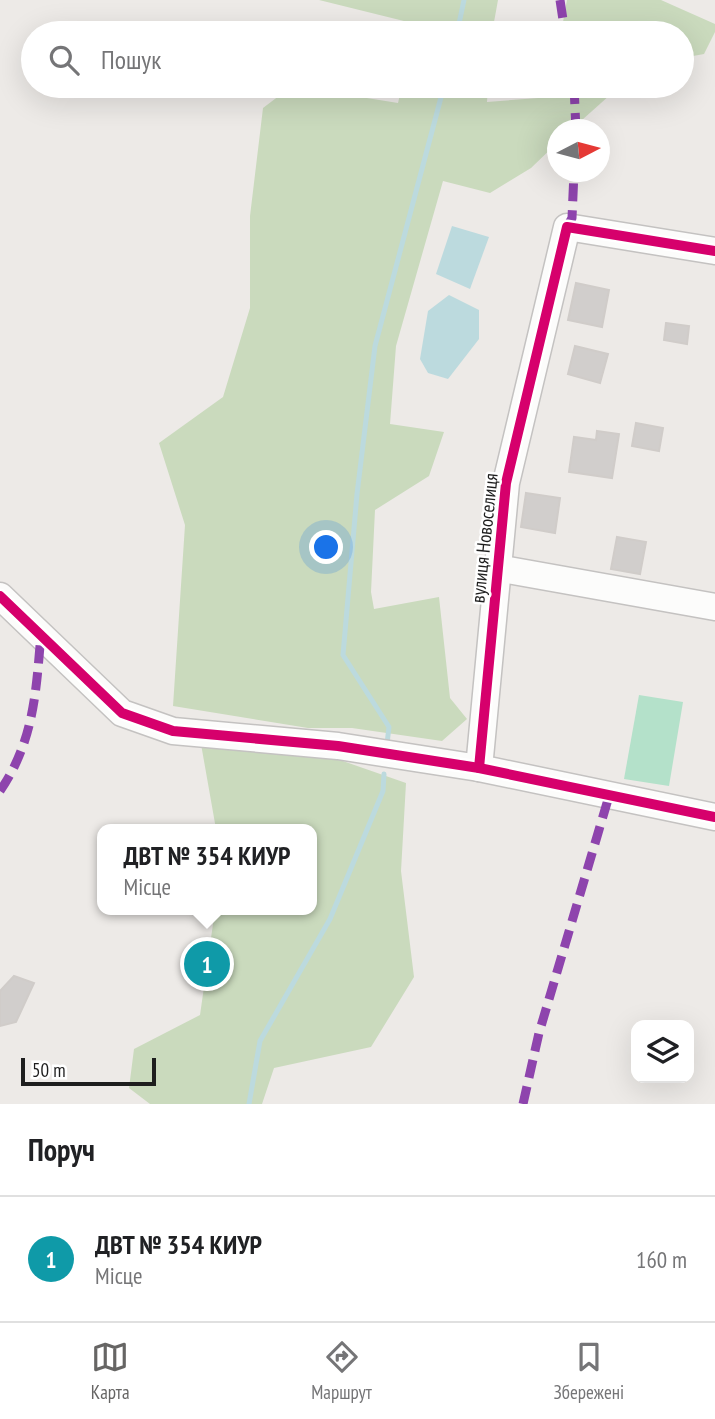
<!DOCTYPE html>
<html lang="uk">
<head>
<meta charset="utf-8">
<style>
  body { margin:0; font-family:"PT Sans Narrow",sans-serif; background:#f2f2f2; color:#202124 }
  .controls { position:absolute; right:21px; bottom:21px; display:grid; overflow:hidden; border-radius:14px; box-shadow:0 7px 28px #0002 }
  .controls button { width:63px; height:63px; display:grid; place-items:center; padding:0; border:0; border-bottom:2px solid #e0e0e0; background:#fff; color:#202124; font:35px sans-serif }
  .compass { position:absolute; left:547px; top:119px; width:63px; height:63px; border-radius:50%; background:#fff; box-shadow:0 7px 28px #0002; rotate:84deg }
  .scale { position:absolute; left:21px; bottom:18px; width:135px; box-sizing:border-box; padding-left:7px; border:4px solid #1e1e1e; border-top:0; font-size:19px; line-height:24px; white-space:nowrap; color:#1e1e1e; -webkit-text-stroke:5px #fff; paint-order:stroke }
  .you { position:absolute; left:327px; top:548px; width:24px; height:24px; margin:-18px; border:5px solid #fff; border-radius:50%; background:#1a73e8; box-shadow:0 0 0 10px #1a73e833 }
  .badge { display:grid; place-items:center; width:46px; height:46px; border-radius:50%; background:#666564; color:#fff; font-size:23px; font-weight:700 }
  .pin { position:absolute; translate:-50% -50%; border:4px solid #fff; box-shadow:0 2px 7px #0006 }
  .popup { position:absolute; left:97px; top:824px; width:220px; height:91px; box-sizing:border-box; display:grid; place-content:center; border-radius:14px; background:#fff; filter:drop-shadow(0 2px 5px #0005); font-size:23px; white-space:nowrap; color:#757577 }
  .popup b { font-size:26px; color:#202124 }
  .popup::after { content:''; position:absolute; left:50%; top:100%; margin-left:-14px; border:14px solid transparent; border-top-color:#fff }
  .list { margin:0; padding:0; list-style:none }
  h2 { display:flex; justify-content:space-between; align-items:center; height:91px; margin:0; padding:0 28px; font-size:30px }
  h2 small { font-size:23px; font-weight:400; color:#757577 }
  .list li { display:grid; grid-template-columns:46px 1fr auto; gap:21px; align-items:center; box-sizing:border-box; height:126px; padding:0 28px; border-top:2px solid #e0e0e0 }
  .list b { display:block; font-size:26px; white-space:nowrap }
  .list p { margin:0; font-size:23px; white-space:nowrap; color:#757577 }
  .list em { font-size:23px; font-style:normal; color:#757577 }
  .icon { flex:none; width:38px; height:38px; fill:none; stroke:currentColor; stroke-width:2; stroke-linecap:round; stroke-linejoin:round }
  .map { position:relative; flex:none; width:715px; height:1104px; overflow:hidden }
  .search { position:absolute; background:#fff; box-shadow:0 7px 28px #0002; left:21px; right:21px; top:21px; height:77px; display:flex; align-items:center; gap:18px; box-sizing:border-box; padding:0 24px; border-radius:38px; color:#757577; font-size:26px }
  .sheet { height:217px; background:#fff }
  nav { display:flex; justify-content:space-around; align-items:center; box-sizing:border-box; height:98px; border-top:2px solid #e0e0e0; background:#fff; font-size:19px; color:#757577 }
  nav a { display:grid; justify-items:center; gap:4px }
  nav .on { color:#666564 }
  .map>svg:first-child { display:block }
  .forest { fill:#cadabd }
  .pitch { fill:#b4e1ca }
  .water { fill:#bcdade }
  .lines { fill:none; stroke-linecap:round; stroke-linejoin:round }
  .stream { stroke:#bcdade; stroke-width:5 }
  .building { fill:#d1cecc; stroke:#d0ccc9; stroke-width:2 }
  .minor-casing { stroke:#c4c2c1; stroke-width:29 }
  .minor { stroke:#fcfcfb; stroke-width:26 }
  .quiet { stroke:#8e44ad; stroke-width:9; stroke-dasharray:18 9; stroke-linecap:butt }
  .cycleway-casing { stroke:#fff; stroke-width:15 }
  .cycleway { stroke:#d6006c; stroke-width:10 }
  .labels { text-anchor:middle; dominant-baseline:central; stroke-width:5; stroke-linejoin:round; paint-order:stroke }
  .street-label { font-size:19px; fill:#1e1e1e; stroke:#fff }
</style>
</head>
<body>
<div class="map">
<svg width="715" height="1104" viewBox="0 0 715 1104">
  <rect width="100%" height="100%" fill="#edeae7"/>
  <g class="forest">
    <path d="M319,0H498L492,33H414L416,24Z"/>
    <path d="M567,0H661L715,24V32L704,54L682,58V33H561Z"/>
    <path d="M292,86L398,103L402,86H488L487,102L538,98L552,90L553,86H620L572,129L558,130L557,143L531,168L490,193L443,181L396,346L390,424L444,432L429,476L375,510L371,592L374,609L439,597L450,698L467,719L442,741L352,728H308L173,706L185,525L159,443L223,397L250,308V216L263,108Z"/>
    <path d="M201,744L317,752L406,783L401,871L414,977L371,1047L274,1068L262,1104H150L129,1088L134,1049L200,1015L215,910H312V829H216Z"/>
  </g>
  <path class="pitch" d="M639,695L683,702L669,786L624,779Z"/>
  <g class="water">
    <path d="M321,24H382V33H322Z"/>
    <path d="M452,226L489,237L470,289L436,274Z"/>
    <path d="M449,295L479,310V339L448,379L428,373L420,359L428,311Z"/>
  </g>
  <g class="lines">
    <g class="stream">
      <path d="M457,33L464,0"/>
      <path d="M387,744L389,727L343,655L357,494L375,346L444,86"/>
      <path d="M249,1104L260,1041L330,919L383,791L384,774"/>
    </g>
  </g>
  <g class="building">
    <path d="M576,283L609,290L602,327L568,320Z"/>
    <path d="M666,323L689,326L687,344L664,340Z"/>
    <path d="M575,346L608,354L600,383L568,374Z"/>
    <path d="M636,423L663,428L659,451L632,446Z"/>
    <path d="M597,431L619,434L612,478L569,472L574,437L596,440Z"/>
    <path d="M526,493L560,498L555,533L521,527Z"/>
    <path d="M617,537L646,542L640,574L611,569Z"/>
    <path d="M14,976L34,983L16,1022L0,1026V991Z"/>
  </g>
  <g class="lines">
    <defs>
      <g id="minor">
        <path d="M497,568L715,607"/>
        <path d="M0,596L122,713L173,731L338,746L479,768L715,817"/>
        <path d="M479,768L506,483L567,227L715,251"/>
      </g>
    </defs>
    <use href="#minor" class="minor-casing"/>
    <use href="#minor" class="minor"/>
    <g class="quiet">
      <path d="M560,0L565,33"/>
      <path d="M574,86L576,130"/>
      <path d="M567,227L572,218L574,172"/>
      <path d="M0,791C34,741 36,692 41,634"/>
      <path d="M523,1104L539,1033L609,796"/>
    </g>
    <defs>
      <g id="cycleway">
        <path d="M0,596L122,713L173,731L338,746L479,768L715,817"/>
        <path d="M479,768L506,483L567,227L715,251"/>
      </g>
    </defs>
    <use href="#cycleway" class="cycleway-casing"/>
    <use href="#cycleway" class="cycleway"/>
  </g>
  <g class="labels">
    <g class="street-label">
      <text transform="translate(484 538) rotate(-84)">вулиця Новоселиця</text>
    </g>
  </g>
</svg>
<div class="controls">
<button><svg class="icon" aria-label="layers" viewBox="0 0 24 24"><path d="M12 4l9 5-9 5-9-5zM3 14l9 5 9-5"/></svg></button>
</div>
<svg class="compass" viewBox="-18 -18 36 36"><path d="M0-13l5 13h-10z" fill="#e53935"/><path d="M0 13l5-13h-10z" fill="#757577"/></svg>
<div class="scale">50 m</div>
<div class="you"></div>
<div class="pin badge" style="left:207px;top:964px;background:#0f9aa8">1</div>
<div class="popup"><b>ДВТ № 354 КИУР</b>Місце</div>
<div class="search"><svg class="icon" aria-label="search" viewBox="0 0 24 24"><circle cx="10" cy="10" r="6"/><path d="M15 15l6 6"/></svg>Пошук</div>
</div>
<section class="sheet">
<h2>Поруч<small></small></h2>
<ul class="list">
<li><span class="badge" style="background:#0f9aa8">1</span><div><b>ДВТ № 354 КИУР</b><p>Місце</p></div><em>160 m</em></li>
</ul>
</section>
<nav>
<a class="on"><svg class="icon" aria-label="map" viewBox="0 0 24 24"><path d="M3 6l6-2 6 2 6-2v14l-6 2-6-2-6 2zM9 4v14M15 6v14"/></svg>Карта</a>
<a><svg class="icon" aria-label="directions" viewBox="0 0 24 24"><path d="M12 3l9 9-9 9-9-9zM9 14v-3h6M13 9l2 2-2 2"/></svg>Маршрут</a>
<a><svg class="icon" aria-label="saved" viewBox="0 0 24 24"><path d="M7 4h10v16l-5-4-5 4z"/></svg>Збережені</a>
</nav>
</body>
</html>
